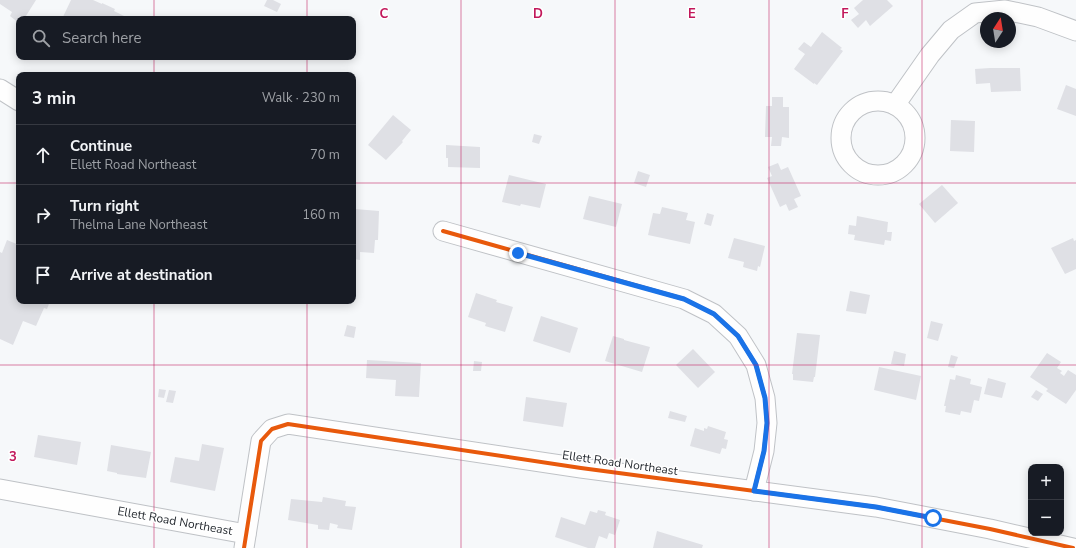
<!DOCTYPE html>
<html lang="en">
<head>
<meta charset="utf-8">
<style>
  body { margin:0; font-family:"Nunito Sans",sans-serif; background:#242831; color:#f1f3f6 }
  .controls { position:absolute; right:12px; bottom:12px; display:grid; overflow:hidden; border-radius:8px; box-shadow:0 2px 10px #0003 }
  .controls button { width:36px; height:36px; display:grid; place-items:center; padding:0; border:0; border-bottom:1px solid #363941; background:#171b24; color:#f1f3f6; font:20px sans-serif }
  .compass { position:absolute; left:980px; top:12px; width:36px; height:36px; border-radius:50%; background:#171b24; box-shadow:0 2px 10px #0003; rotate:12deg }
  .stop { position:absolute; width:12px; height:12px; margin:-9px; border:3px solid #1a73e8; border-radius:50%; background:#fff }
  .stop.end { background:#1a73e8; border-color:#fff; box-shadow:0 1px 4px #0008 }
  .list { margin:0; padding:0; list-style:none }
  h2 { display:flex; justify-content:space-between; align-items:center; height:52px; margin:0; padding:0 16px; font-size:17px }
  h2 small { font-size:13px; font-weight:400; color:#9ea1a6 }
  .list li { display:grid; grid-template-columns:26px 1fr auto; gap:12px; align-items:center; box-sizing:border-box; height:60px; padding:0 16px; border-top:1px solid #363941 }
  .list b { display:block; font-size:15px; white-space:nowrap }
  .list p { margin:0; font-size:13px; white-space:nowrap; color:#9ea1a6 }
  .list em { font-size:13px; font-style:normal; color:#9ea1a6 }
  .icon { flex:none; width:22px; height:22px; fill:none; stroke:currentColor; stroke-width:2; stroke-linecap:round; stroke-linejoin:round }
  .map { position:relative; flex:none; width:1076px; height:548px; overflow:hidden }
  .search { position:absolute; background:#171b24; box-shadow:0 2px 10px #0003; left:16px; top:16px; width:340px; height:44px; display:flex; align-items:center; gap:10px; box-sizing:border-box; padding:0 14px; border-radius:8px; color:#9ea1a6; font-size:15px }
  .panel { position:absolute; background:#171b24; box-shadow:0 2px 10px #0003; left:16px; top:72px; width:340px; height:232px; border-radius:8px }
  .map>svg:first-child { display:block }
  .building { fill:#dfe0e5 }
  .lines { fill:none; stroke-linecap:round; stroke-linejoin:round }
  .minor-casing { stroke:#bfc2c6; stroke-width:21 }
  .minor { stroke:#fefefe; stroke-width:19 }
  .cycleway-casing { stroke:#fff; stroke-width:6 }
  .cycleway { stroke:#e8590c; stroke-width:4 }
  .route { stroke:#1a73e8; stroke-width:5 }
  .grid { fill:none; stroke:#c2185b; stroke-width:1; stroke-opacity:0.55 }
  .labels { text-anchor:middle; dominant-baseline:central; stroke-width:3; stroke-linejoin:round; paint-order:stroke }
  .street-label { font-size:12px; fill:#262b31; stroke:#fff }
  .grid-label { font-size:13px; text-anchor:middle; font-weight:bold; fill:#c2185b; stroke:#fff; stroke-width:3; stroke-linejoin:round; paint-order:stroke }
</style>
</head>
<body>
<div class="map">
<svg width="1076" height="548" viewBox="0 0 1076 548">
  <rect width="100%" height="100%" fill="#f6f8fa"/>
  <g class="building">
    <path d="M0,0H36L24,19H19V23L10,16L12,12L0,4Z"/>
    <path d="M71,0H93L102,4V3L115,9L114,11L130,19H62Z"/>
    <path d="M267,0H273L281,4L277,12L264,6Z"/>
    <path d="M863,0H887L893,6L870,26L866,20L858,28L851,20L859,14L854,8Z"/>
    <path d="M822,32L842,48L840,49L843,51L817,85L814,83V84L794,69L805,54L798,49L804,42L811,47Z"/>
    <path d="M990,68H1020L1021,91L991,92L990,83L976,84L975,69Z"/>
    <path d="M1066,85L1076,89V116L1057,109Z"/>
    <path d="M772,97H783V107H789V138L782,137L781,146H771L772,137H765L766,106H772Z"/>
    <path d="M393,115L411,130L402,141L403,142L386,160L368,145Z"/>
    <path d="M951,120L975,121L974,152L950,151Z"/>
    <path d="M534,134L542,136L539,144L532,142Z"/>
    <path d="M446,145L480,147V168L448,167V158H446Z"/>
    <path d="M778,163L781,170L788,167L801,196L794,199L798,207L789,211L786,204L780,207L767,178L772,176L768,167Z"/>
    <path d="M638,171L650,175L646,187L634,183Z"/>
    <path d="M509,175L546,184L540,208L521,204L520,206L502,202Z"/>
    <path d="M942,185L958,203L935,223L919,204Z"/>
    <path d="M589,196L622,204L616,227L583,219Z"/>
    <path d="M662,207L688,213L686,220L695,222L690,244L648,235L653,213L660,214Z"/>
    <path d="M355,209L379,211L378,240H375L374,253L360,252V260L353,259Z"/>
    <path d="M707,213L714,215L711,226L704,224Z"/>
    <path d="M857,216L888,222L887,232H892L891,241L885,240L884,245L854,240L855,235L848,234L849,225L856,226Z"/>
    <path d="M734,238L765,246L760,267L758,266L757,271L743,267L744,262L728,258Z"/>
    <path d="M1073,238L1074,241L1076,240V269L1065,274L1051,248Z"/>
    <path d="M7,240L19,245V301H50L47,309L44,308L36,326L23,321L13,345L0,339V252L2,253Z"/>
    <path d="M850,291L870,295L866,314L846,311Z"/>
    <path d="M476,293L497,300L496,302L513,307L505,332L485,326L486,323L468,317Z"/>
    <path d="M541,316L578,328L570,353L533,341Z"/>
    <path d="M931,321L943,324L938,341L927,338Z"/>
    <path d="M347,325L356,327L354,338L344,336Z"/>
    <path d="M797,333L820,335L815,377H814L813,382L793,380V374H792Z"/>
    <path d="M613,336L624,339V340L650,347L642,372L605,361Z"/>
    <path d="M693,349L715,372L698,388L676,365Z"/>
    <path d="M894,351L906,354L904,366L891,364Z"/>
    <path d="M1047,353L1061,362L1057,368L1062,371L1060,373L1064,376L1068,370L1076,375V390L1066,404L1046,391L1048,389L1030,377Z"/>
    <path d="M951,355L958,357L954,368L948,367Z"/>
    <path d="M367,360L421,363L419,397L395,396L396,380L366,378Z"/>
    <path d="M474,361L482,362L481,371H473Z"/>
    <path d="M879,367L921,376L916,400L874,390Z"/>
    <path d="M956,375L971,379L970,384L982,387L979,401L974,400L971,413L961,411L960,415L945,412L946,406H944L950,379L955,380Z"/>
    <path d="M988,378L1006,383L1002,398L984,394Z"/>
    <path d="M159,389L166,390L164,398L158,397Z"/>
    <path d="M169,390L176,391L173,403L166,402Z"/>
    <path d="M1036,390L1043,394L1038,401L1031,397Z"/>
    <path d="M526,397L567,403L563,427L523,421Z"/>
    <path d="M670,411L687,416L685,422L668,418Z"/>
    <path d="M708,426L726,432L724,439L728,440L726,449L722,448L720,454L690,446L695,428L704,431V428L707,429Z"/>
    <path d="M38,435L81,442L77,465L34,457Z"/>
    <path d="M202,444L224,448L215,491L170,482L175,457L199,461Z"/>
    <path d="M111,445L151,452L146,478L117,474V473L107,471Z"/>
    <path d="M323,497L346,501L345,506L356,507L352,530L337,528L338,525L330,523L329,530L318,529V525L288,520L291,499L322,502Z"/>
    <path d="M598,510L606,512L605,515L620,520L615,535L609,533L607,539L599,536L595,548H588L555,537L561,517L585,525L590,511L597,513Z"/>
    <path d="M657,531L703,545L702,548H653Z"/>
  </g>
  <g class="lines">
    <defs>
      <g id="minor">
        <path d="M0,89L19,101"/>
        <circle cx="878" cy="138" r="37"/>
        <path d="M895,105L930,55L951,30L975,13L1005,10L1038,17L1076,31"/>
        <path d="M443,231L684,299L714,314L738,336L756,365L765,398L767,423L764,451L754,491"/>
        <path d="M0,489L246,534"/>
        <path d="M244,548L261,441L272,429L288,424L581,468L876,507L990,529L1073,548"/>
      </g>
    </defs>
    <use href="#minor" class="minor-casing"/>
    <use href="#minor" class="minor"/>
    <defs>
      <g id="cycleway">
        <path d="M443,231L684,299L714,314L738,336L756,365L765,398L767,423L764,451L754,491"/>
        <path d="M244,548L261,441L272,429L288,424L581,468L876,507L990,529L1073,548"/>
      </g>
    </defs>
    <use href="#cycleway" class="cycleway-casing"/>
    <use href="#cycleway" class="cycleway"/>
  </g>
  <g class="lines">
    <path class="route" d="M518,253L684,299L714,314L738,336L756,365L765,398L767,423L764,451L754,491L876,507L933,518"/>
  </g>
  <path class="grid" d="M154,0V19M307,0V19M461,0V548M615,0V548M769,0V548M922,0V548M154,57V75M307,57V75M0,183H19M353,183H1076M154,301V548M307,301V548M0,365H1076"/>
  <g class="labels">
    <g class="street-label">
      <text transform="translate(620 463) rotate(8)">Ellett Road Northeast</text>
      <text transform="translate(175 521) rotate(10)">Ellett Road Northeast</text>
    </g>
  </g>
  <g class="grid-label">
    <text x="384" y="18">C</text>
    <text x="538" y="18">D</text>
    <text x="692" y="18">E</text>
    <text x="845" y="18">F</text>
    <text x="13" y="461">3</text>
  </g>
</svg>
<div class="controls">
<button>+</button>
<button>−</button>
</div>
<svg class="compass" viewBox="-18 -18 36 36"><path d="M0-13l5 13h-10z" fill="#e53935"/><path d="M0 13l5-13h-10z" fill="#9ea1a6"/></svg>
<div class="stop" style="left:933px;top:518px"></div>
<div class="stop end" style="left:518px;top:253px"></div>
<div class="search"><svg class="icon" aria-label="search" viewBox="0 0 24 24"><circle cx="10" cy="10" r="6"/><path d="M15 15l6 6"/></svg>Search here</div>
<section class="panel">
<h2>3 min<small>Walk · 230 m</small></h2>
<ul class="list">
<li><svg class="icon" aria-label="ahead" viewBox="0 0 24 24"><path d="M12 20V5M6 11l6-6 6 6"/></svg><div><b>Continue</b><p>Ellett Road Northeast</p></div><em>70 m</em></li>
<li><svg class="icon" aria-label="right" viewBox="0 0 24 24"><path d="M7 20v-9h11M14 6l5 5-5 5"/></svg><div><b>Turn right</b><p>Thelma Lane Northeast</p></div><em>160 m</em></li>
<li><svg class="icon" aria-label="arrive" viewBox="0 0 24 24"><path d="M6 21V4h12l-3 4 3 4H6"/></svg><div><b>Arrive at destination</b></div></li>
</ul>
</section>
</div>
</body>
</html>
